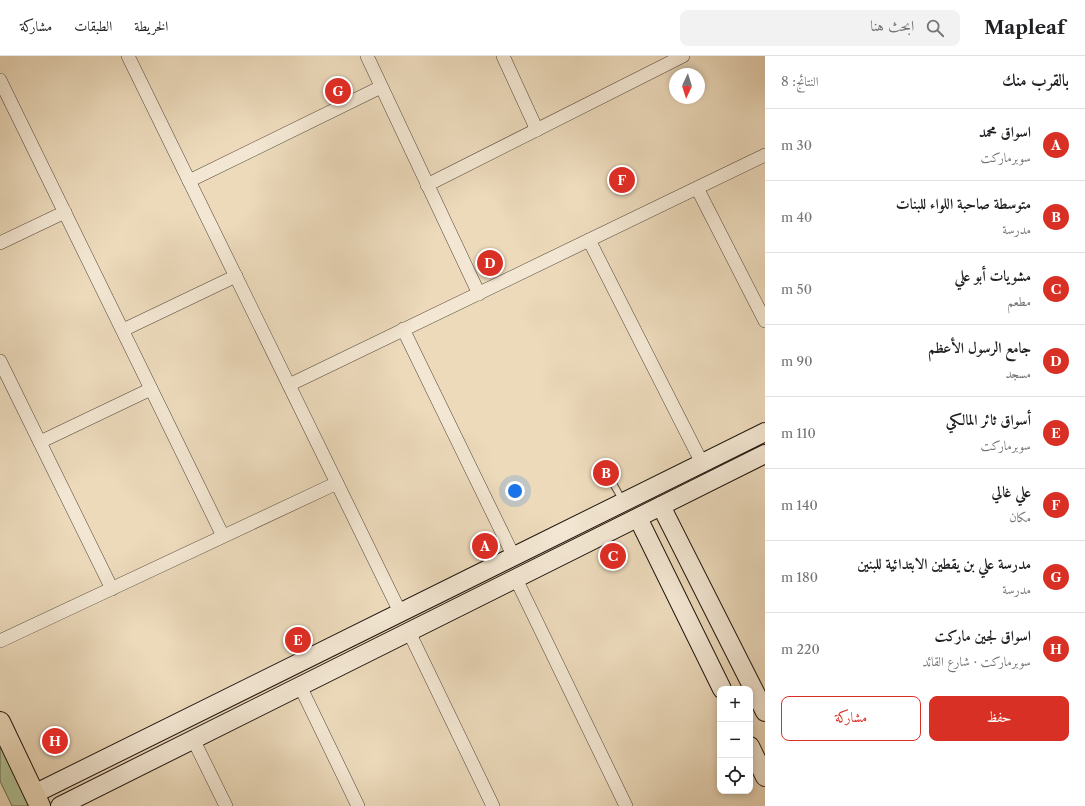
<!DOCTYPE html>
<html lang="ar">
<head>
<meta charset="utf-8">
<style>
  body { margin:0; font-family:"Libre Caslon Text",Amiri,serif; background:#f2f2f2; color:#202124; direction:rtl }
  .controls { position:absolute; right:12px; bottom:12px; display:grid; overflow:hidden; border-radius:8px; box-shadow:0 2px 6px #0003 }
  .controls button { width:36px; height:36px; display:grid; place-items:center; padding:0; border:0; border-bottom:1px solid #e0e0e0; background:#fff; color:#202124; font:20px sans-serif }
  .compass { position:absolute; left:669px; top:12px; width:36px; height:36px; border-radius:50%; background:#fff; box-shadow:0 2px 6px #0003; rotate:184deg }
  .you { position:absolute; left:515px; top:435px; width:14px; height:14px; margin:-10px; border:3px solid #fff; border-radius:50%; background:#1a73e8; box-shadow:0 0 0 6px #1a73e833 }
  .badge { display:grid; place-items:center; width:26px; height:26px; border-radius:50%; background:#d93025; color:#fff; font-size:13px; font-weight:700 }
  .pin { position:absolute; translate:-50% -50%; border:2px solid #fff; box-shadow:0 1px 4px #0006 }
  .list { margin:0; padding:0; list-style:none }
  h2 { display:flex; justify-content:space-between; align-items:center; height:52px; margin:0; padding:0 16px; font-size:17px }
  h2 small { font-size:13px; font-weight:400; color:#757577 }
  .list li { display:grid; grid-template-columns:26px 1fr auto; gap:12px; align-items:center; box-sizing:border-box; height:72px; padding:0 16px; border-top:1px solid #e0e0e0 }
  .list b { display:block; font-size:15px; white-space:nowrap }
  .list p { margin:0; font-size:13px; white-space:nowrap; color:#757577 }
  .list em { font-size:13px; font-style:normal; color:#757577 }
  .actions { display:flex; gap:8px; padding:12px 16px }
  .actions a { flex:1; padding:9px 0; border:1px solid #d93025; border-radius:8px; text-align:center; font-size:14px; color:#d93025 }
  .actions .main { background:#d93025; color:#fff }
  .icon { flex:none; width:22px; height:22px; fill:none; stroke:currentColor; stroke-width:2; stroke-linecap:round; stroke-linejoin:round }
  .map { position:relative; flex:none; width:765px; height:750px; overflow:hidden; direction:ltr }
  header { display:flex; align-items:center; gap:24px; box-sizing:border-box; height:56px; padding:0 20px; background:#fff; border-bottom:1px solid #e0e0e0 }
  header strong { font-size:19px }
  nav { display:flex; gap:22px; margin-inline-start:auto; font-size:14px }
  .search { width:280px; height:36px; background:#f2f2f2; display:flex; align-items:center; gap:10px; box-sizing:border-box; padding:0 14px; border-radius:8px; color:#757577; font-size:15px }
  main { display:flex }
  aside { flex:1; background:#fff }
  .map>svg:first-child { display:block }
  .green { fill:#b1c195; stroke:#686a52 }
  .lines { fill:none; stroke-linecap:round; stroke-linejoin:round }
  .lane-casing { stroke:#534639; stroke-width:8 }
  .street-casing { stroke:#534639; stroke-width:14 }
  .secondary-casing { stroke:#20140e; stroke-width:20 }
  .primary-casing { stroke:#20140e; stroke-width:22 }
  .lane { stroke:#f3e7d3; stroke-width:6 }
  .street { stroke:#f3e7d3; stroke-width:13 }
  .secondary { stroke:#f3e7d3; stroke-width:18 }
  .primary { stroke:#ecdabb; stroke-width:20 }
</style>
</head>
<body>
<header>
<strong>Mapleaf</strong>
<div class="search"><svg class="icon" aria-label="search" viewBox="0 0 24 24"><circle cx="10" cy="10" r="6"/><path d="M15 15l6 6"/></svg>ابحث هنا</div>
<nav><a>الخريطة</a><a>الطبقات</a><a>مشاركة</a></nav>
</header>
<main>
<aside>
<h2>بالقرب منك<small>النتائج: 8</small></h2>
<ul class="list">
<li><span class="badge">A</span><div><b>اسواق محمد</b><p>سوبرماركت</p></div><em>30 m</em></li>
<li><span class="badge">B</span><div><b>متوسطة صاحبة اللواء للبنات</b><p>مدرسة</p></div><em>40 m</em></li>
<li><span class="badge">C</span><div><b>مشويات أبو علي</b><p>مطعم</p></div><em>50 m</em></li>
<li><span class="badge">D</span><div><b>جامع الرسول الأعظم</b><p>مسجد</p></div><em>90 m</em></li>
<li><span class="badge">E</span><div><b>أسواق ثائر المالكي</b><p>سوبرماركت</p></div><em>110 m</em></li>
<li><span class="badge">F</span><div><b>علي غالي</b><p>مكان</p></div><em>140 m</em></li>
<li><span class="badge">G</span><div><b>مدرسة علي بن يقطين الابتدائية للبنين</b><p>مدرسة</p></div><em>180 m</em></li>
<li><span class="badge">H</span><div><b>اسواق لجين ماركت</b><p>سوبرماركت · شارع القائد</p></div><em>220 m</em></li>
</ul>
<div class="actions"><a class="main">حفظ</a><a>مشاركة</a></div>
</aside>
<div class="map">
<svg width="765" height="750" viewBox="0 0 765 750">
  <rect width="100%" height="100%" fill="#ecdabb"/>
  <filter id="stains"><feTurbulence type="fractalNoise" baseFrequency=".005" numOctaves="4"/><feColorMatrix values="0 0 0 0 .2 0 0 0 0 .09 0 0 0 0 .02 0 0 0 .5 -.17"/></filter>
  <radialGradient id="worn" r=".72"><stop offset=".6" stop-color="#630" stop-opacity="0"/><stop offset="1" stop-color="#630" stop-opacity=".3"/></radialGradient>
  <path class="green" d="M0,682L33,750H12L0,725Z"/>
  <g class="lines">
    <defs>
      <path id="lane" d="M611,424L623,445"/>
      <g id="street">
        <path d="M128,0L400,556"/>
        <path d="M367,0L479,238"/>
        <path d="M503,0L537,74"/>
        <path d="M0,24L223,480"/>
        <path d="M189,125L381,31"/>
        <path d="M427,129L683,0"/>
        <path d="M697,132L765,265"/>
        <path d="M589,184L702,407"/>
        <path d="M0,187L65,156"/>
        <path d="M403,273L513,499"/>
        <path d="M123,274L236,220"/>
        <path d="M0,305L112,533"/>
        <path d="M289,329L765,99"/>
        <path d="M40,386L151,333"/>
        <path d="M516,523L626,750"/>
        <path d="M409,576L493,750"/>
        <path d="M0,585L337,427"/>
        <path d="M300,630L358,750"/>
        <path d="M193,683L226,750"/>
      </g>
      <g id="secondary">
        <path d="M661,450L765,656"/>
        <path d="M638,462L722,633"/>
        <path d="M750,690L765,721"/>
        <path d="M34,738L765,376"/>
        <path d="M60,750L765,398"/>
      </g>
      <path id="primary" d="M0,666L40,750"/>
    </defs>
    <use href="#lane" class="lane-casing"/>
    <use href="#street" class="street-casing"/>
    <use href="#secondary" class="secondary-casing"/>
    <use href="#primary" class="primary-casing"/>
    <use href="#lane" class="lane"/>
    <use href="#street" class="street"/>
    <use href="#secondary" class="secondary"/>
    <use href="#primary" class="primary"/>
  </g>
  <rect width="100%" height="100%" filter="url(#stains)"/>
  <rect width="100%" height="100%" fill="url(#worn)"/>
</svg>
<div class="controls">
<button>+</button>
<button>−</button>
<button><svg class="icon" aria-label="locate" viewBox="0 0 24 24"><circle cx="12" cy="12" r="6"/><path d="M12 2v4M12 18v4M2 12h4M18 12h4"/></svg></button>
</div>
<svg class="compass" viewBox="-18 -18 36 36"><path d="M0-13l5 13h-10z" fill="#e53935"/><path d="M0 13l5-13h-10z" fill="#757577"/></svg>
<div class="you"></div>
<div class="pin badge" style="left:485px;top:490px">A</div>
<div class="pin badge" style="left:606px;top:417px">B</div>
<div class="pin badge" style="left:613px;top:500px">C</div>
<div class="pin badge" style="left:490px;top:207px">D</div>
<div class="pin badge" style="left:298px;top:584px">E</div>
<div class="pin badge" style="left:622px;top:124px">F</div>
<div class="pin badge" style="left:338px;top:35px">G</div>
<div class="pin badge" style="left:55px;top:685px">H</div>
</div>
</main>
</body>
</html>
